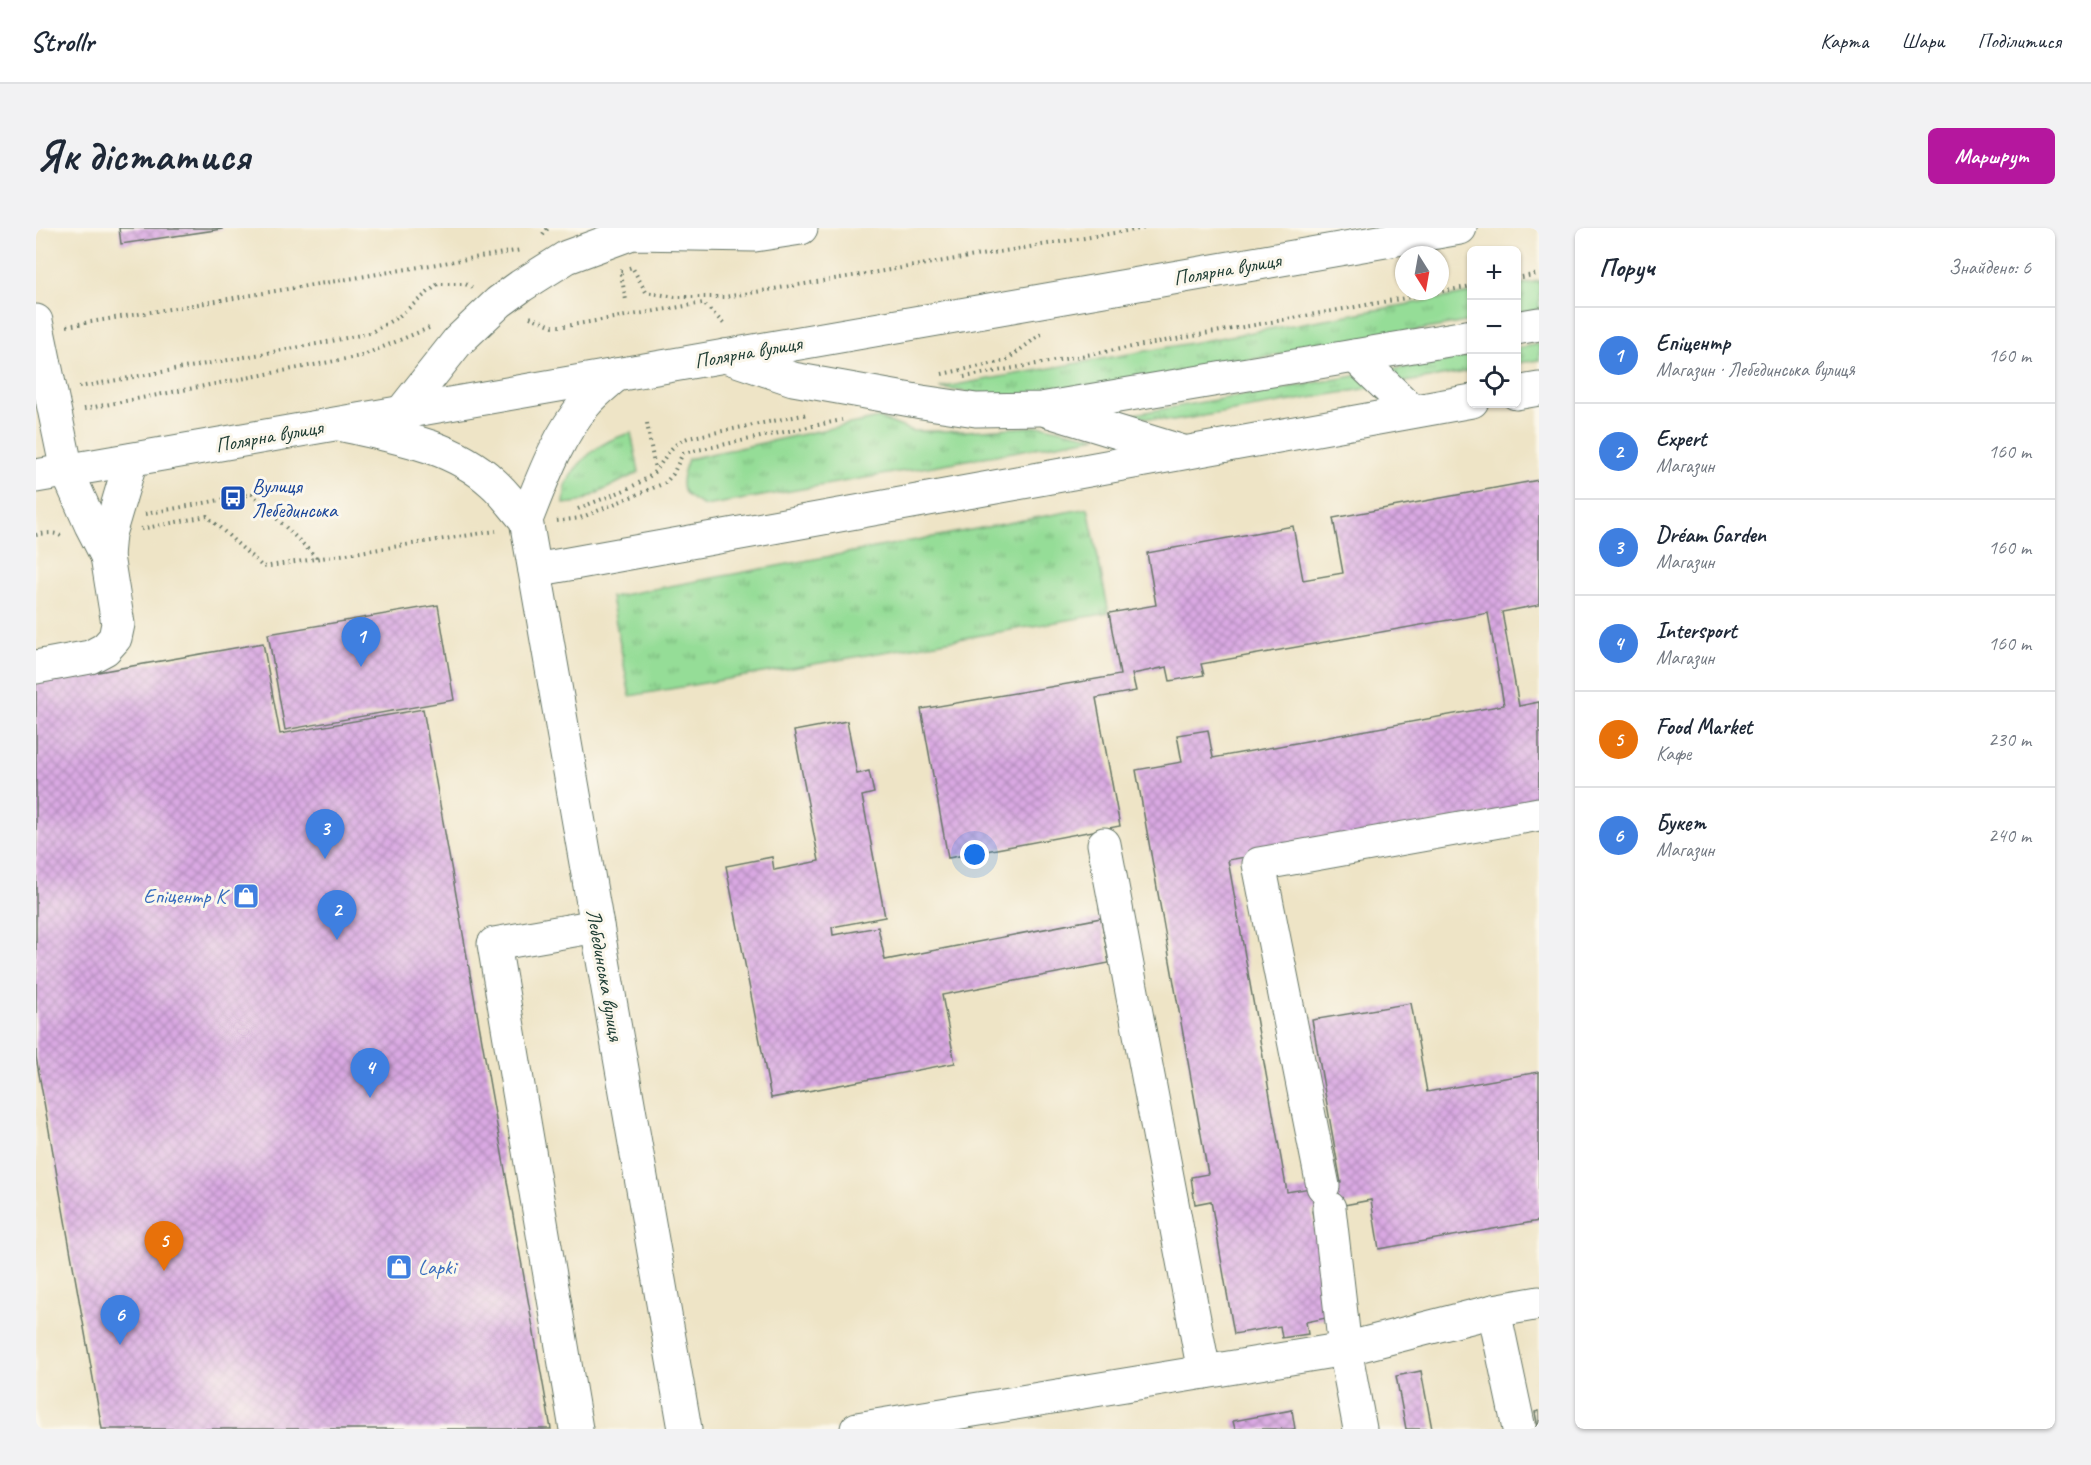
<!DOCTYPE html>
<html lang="uk">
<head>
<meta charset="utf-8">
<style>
  body { margin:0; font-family:Caveat,sans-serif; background:#f2f2f3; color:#1f2937 }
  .controls { position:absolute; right:18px; top:18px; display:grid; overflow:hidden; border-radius:9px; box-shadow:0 2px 4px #0004 }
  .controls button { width:54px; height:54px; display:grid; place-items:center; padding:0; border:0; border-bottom:2px solid #e0e1e3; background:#fff; color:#1f2937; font:30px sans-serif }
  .compass { position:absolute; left:1359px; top:18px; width:54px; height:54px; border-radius:50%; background:#fff; box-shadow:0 2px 4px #0004; rotate:169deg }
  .you { position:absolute; left:939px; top:627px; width:21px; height:21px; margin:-15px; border:4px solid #fff; border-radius:50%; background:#1a73e8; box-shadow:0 0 0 9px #1a73e833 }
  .badge { display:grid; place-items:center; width:39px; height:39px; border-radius:50%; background:#b5179e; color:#fff; font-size:20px; font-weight:700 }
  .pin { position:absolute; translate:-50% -50px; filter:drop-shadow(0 2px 3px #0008) }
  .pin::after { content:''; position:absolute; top:32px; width:21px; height:18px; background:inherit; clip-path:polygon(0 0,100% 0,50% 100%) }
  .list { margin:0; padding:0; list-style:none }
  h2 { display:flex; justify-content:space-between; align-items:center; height:78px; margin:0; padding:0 24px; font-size:26px }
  h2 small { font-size:20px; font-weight:400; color:#747a83 }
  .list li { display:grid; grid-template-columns:39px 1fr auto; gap:18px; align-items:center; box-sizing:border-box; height:96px; padding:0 24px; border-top:2px solid #e0e1e3 }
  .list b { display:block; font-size:22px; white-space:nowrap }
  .list p { margin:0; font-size:20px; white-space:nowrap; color:#747a83 }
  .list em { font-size:20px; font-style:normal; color:#747a83 }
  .icon { flex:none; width:33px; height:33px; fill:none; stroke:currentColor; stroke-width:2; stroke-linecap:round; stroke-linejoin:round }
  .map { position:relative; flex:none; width:1503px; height:1201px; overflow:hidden; border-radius:9px }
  header { display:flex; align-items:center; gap:36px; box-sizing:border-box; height:84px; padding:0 30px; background:#fff; border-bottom:2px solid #e0e1e3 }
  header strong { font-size:28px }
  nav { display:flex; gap:33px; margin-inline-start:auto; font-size:21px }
  .intro { display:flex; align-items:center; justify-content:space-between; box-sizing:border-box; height:144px; padding:0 36px }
  h1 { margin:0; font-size:42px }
  .button { padding:15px 27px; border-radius:9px; background:#b5179e; color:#fff; font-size:21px; font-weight:700 }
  main { display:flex; gap:36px; padding:0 36px }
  aside { flex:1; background:#fff; border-radius:9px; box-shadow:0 2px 4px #0004 }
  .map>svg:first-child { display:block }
  .grass { fill:url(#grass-tufts); stroke:#5a8d66; stroke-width:1.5 }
  .building { fill:url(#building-cross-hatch) }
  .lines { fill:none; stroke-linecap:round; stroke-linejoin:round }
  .minor-casing { stroke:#677767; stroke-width:35 }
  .major-casing { stroke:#677767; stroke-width:35 }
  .path { stroke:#677767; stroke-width:4; stroke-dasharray:1.5 4.5; stroke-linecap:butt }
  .minor { stroke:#fff; stroke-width:33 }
  .major { stroke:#fff; stroke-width:33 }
  .labels { text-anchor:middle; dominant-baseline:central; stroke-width:6; stroke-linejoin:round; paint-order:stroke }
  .street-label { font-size:21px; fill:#1f3d34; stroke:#fbf7ec }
  .transit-label { font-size:21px; fill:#164399; stroke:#fbf7ec; text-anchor:start }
  .shop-label { font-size:21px; fill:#366cbe; stroke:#fbf7ec; text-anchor:end }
</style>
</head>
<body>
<header>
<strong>Strollr</strong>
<nav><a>Карта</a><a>Шари</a><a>Поділитися</a></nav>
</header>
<div class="intro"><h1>Як дістатися</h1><a class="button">Маршрут</a></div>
<main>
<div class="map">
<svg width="1503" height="1201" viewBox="0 0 1503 1201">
  <defs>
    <pattern id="grass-tufts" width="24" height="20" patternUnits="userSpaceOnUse" patternTransform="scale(1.5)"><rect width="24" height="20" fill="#95dd97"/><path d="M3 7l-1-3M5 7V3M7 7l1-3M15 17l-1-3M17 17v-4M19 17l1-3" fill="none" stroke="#79b47c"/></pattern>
    <pattern id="building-cross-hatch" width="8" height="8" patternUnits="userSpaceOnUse" patternTransform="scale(1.5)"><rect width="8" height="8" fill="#daa9e3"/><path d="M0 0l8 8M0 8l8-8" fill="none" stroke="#b08bb9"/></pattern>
  </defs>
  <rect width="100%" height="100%" fill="#fbf7ec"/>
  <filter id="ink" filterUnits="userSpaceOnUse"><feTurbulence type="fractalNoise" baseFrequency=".0167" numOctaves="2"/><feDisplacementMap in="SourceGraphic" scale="12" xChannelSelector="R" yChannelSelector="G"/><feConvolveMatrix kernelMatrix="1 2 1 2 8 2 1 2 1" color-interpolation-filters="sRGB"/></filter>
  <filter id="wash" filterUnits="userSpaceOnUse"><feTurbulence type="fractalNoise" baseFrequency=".008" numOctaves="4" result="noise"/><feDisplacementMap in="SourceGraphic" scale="24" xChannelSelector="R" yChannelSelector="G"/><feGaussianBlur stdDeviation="1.35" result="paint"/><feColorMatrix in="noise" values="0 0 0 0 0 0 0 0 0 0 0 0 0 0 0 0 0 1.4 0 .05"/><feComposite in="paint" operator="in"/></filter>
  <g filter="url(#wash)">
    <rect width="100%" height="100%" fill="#eee4c6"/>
    <g class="grass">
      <path d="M1503,53V82L1481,86V57Z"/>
      <path d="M1435,65V93L1007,168H960L903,160Z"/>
      <path d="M1503,116V132L1481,135V120Z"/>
      <path d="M1435,128V143L1137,193L1092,187Z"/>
      <path d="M842,190L877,203H931L1008,198L1061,209L669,278C642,266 642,257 652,231Z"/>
      <path d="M595,205L603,244L544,274L528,276C529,270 528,263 530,257C542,230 567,212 595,205Z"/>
      <path d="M1052,280L1073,385L594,468L575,369Z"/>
    </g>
    <g id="blocks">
      <g class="building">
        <path d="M83,0H186V1L85,16Z"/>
        <path d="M1503,252V377L1466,384L1483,478L1503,474V577L1192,632L1251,964L1305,955L1276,792L1375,775L1391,864L1503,844V993L1343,1021L1335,972L1276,983L1295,1089L1270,1094L1272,1106L1246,1110L1244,1098L1198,1106L1175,973L1159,976L1155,949L1172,946L1100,542L1146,534L1141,507L1172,502L1177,530L1468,477L1452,385L1165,436L1168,447L1134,453L1131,439L1096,446L1100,463L1060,470L1084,598L912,630L885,481L1084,447L1073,385L1120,377L1111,325L1257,298L1267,352L1307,345L1297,290Z"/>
        <path d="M402,377L418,472L249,502L232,406Z"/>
        <path d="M227,415L244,506L387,481L515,1201H66L0,829V455Z"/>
        <path d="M811,493L821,546L833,543L838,565L826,568L849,689L796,699L797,707L842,699L849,732L1065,690L1073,735L906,767L919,835L735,870L690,638L736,629L738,642L783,633L758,503Z"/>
        <path d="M1385,1143L1396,1201H1370L1360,1148Z"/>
        <path d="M1256,1182L1259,1201H1199L1197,1193Z"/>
        <path d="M1503,1183V1200H1502L1499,1184Z"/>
      </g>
    </g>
  </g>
  <g filter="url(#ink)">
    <use href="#blocks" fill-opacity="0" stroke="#677767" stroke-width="1.5"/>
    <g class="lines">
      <defs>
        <g id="minor">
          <path d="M0,93L31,243L55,297L71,328"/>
          <path d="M1480,100L1503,96"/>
          <path d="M689,128L757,151L886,174L940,182L1005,181L1436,108"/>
          <path d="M1319,128L1376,183"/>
          <path d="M1480,165L1503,161"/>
          <path d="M1013,183L1144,223"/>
          <path d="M365,185L422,113L463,74L485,58L531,29L596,5L719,7L765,0"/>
          <path d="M303,196C355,208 415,216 456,254C469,265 479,280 490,292L649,1201"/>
          <path d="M490,292C506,252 521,209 549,176C558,165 570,156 580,147"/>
          <path d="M499,342L1436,173"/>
          <path d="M0,439L54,429L69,421L79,410L82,396L71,328L73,306L95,232"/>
          <path d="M1068,616L1168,1144"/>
          <path d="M1287,958L1223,636L1503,586"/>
          <path d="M1293,980L1309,1121L1324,1201"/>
          <path d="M1458,1083L1483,1201"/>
          <path d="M540,1201L458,716L561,698"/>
          <path d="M821,1201L1309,1121L1458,1083L1503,1075"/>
        </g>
        <path id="major" d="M0,248L1424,0"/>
      </defs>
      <use href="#minor" class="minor-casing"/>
      <use href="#major" class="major-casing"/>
      <g class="path">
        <path d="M507,7L512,0"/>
        <path d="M593,40L596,39L610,64L639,69H689L1109,0"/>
        <path d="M586,42H584L590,72"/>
        <path d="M1480,50L1503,46"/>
        <path d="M494,89L517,98H530L667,75L690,98"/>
        <path d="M31,98L485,22"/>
        <path d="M906,146L969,133L1008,104"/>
        <path d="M928,149L1436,58"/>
        <path d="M43,159L286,115L334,105L362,89L402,56H429L436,59"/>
        <path d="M48,181L325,128L393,100"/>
        <path d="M611,195L619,242"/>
        <path d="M542,281C564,271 588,264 608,252C629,240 628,218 652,210L772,186"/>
        <path d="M109,286L216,266L281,330"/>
        <path d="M521,293L544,290L629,255L637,246L647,225L806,192"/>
        <path d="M105,301L171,288L227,339L460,303"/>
        <path d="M0,307C9,305 21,303 27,310"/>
      </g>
      <use href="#minor" class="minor"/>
      <use href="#major" class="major"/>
    </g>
  </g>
  <defs>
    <symbol id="bus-square" viewBox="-11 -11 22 22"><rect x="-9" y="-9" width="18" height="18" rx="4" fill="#1a4fb4" stroke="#fbf7ec"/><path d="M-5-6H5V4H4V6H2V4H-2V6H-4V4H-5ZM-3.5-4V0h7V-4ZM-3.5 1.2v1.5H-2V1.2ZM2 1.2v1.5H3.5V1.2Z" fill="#fff"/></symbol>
    <symbol id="shop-square" viewBox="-11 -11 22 22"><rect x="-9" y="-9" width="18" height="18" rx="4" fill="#3f7fe0" stroke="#fbf7ec"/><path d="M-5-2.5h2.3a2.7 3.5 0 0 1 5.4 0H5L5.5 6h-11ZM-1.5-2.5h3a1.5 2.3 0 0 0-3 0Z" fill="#fff"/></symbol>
  </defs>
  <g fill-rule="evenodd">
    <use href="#bus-square" x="182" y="255" width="30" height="30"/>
    <use href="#shop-square" x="195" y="653" width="30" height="30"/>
    <use href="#shop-square" x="348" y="1024" width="30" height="30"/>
  </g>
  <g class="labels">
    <g class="street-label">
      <text transform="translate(1191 41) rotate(-10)">Полярна вулиця</text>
      <text transform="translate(712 124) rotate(-10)">Полярна вулиця</text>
      <text transform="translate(233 208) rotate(-10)">Полярна вулиця</text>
      <text transform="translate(569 747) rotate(80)">Лебединська вулиця</text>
    </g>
    <g class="transit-label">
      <text x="216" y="258">Вулиця<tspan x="216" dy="24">Лебединська</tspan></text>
    </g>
    <g class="shop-label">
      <text x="190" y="668">Епіцентр К</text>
      <text x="382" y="1039" text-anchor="start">Lapki</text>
    </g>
  </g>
</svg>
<div class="controls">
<button>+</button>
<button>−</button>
<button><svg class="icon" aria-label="locate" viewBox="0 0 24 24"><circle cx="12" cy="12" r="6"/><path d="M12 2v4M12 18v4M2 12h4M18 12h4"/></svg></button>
</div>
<svg class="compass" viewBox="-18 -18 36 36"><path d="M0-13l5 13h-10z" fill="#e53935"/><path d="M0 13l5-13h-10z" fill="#747a83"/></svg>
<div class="you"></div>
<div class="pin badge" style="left:325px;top:439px;background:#3f7fe0">1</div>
<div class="pin badge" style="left:301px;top:712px;background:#3f7fe0">2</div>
<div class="pin badge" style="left:289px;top:631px;background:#3f7fe0">3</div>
<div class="pin badge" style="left:334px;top:870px;background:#3f7fe0">4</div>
<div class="pin badge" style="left:128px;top:1043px;background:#e8710a">5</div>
<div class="pin badge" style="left:84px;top:1117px;background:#3f7fe0">6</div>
</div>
<aside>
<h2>Поруч<small>Знайдено: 6</small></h2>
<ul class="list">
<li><span class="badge" style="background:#3f7fe0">1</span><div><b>Епіцентр</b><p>Магазин · Лебединська вулиця</p></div><em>160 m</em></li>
<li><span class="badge" style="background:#3f7fe0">2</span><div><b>Expert</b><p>Магазин</p></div><em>160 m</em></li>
<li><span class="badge" style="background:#3f7fe0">3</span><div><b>Dréam Garden</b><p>Магазин</p></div><em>160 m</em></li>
<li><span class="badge" style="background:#3f7fe0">4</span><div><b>Intersport</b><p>Магазин</p></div><em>160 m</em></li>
<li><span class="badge" style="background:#e8710a">5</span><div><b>Food Market</b><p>Кафе</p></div><em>230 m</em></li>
<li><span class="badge" style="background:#3f7fe0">6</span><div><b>Букет</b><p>Магазин</p></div><em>240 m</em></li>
</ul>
</aside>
</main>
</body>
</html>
